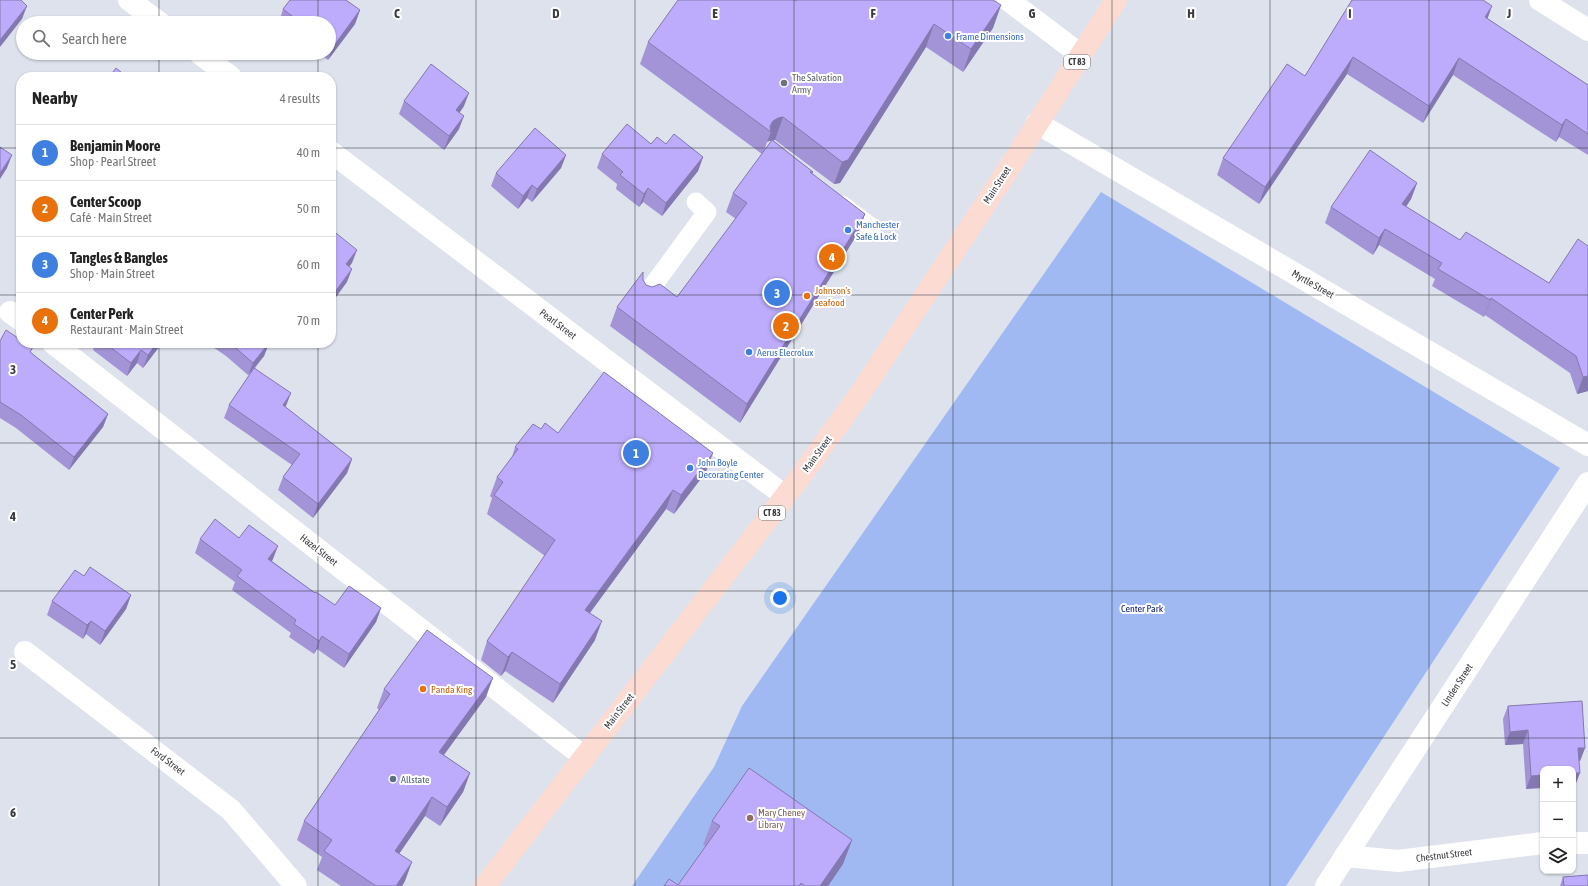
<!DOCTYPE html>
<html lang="en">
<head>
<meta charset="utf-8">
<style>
  body { margin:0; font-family:"Asap Condensed",sans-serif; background:#f2f2f2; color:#222 }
  .controls { position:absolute; right:12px; bottom:12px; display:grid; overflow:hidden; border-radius:8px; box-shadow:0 1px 3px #0004 }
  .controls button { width:36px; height:36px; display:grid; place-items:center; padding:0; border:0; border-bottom:1px solid #e0e0e0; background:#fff; color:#222; font:20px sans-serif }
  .you { position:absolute; left:780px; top:598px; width:14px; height:14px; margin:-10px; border:3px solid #fff; border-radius:50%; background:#1a73e8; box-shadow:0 0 0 6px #1a73e833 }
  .badge { display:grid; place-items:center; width:26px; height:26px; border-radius:50%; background:#9e7523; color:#fff; font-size:13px; font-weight:700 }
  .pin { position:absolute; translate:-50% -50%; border:2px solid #fff; box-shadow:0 1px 4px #0006 }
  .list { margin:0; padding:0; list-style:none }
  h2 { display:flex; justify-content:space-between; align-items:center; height:52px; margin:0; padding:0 16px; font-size:17px }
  h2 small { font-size:13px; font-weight:400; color:#767676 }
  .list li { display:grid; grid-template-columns:26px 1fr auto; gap:12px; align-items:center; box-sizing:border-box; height:56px; padding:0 16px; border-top:1px solid #e0e0e0 }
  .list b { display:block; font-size:15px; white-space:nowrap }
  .list p { margin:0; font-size:13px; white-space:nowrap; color:#767676 }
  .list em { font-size:13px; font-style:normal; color:#767676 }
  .icon { flex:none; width:22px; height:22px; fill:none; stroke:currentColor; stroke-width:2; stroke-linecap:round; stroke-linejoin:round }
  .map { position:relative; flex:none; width:1588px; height:886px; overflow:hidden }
  .search { position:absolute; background:#fff; box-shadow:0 1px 3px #0004; left:16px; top:16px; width:320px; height:44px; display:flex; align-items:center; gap:10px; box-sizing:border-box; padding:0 14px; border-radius:22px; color:#767676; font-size:15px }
  .panel { position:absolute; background:#fff; box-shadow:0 1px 3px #0004; left:16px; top:72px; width:320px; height:276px; border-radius:16px }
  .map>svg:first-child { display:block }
  .green { fill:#a0b9f3 }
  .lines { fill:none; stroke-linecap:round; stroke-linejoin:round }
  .lane { stroke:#fff; stroke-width:19 }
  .street { stroke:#fff; stroke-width:22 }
  .primary { stroke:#fcdbd3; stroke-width:22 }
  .wall { fill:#a394d8; fill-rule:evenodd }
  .shaded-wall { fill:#8478b0 }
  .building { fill:#bdacfb; stroke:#8478b0 }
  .grid { fill:none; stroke:#393b3f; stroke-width:1; stroke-opacity:0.55 }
  .shop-dot { fill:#3f7fe0; stroke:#fff; stroke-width:1.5 }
  .worship-dot { fill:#6b7280; stroke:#fff; stroke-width:1.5 }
  .food-dot { fill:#e8710a; stroke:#fff; stroke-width:1.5 }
  .service-dot { fill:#5c6f8a; stroke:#fff; stroke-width:1.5 }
  .education-dot { fill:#8d6e63; stroke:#fff; stroke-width:1.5 }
  .labels { text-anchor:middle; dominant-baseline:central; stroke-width:4; stroke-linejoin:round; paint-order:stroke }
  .shield { fill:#fff; stroke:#747679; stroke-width:1 }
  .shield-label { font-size:9px; font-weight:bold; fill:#393b3f }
  .shop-label { font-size:10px; fill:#366cbe; stroke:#fff; text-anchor:start }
  .worship-label { font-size:10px; fill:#5b616d; stroke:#fff; text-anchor:start }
  .street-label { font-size:10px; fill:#393b3f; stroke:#fff }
  .food-label { font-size:10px; fill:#c56008; stroke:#fff; text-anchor:start }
  .park-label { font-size:10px; fill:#0a1d6f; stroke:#fff }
  .service-label { font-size:10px; fill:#4e5e75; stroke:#fff; text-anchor:start }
  .education-label { font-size:10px; fill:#785e54; stroke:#fff; text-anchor:start }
  .grid-label { font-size:13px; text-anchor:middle; font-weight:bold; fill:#393b3f; stroke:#fff; stroke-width:4; stroke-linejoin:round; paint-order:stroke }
</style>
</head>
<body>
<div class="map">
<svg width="1588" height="886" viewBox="0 0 1588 886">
  <rect width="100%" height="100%" fill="#dde2ed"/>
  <path class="green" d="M1101,192L1560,468L1286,886H632L714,767L742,706Z"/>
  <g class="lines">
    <g class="lane">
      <path d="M842,205L871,227"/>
      <path d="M646,295L707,212L696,202"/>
    </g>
    <g class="street">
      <path d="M129,0L160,23"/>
      <path d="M1008,0L1081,55"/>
      <path d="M1540,0L1588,30"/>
      <path d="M199,53L231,77"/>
      <path d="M1037,123L1588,445"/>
      <path d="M331,152L785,496"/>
      <path d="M10,312L21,320"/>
      <path d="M53,343L584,757"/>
      <path d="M25,652L231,810L296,886"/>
      <path d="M1573,843H1588"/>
      <path d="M1345,856L1398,861L1543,843"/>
      <path d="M1326,886L1588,483"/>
    </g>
    <path class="primary" d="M485,886L800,477L862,391L1013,162L1116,0"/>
  </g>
  <g class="wall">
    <path d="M1352,0L1488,19L1588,85V155L1559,137L1556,142L1453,75L1423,123L1347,74L1259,204L1217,175L1223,158L1305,76Z"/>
    <path d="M796,1L1001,5L993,28L963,72L926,47L840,183L834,184L775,140H773L813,172L812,174L865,214L858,233L740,423L610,326L617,307L643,280L646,285L677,297L736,219L726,212L733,193L762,154L640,64L648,42ZM772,140L764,151L767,142L769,141Z"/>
    <path d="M283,9L360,10L355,24L328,60L319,53H329V23H279Z"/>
    <path d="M404,101L464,106L460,112L459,129L444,150L399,114Z"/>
    <path d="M651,144H666L703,157L698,171L662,216L643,202L639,207L616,189L617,184L597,168L602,154Z"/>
    <path d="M566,155L561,168L532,202L527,198L518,209L491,186L496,173Z"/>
    <path d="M1417,183L1411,199L1406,207L1460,240L1549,283L1588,246V391L1577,394L1570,373L1485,315L1484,317L1432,286L1435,279L1379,245L1373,255L1325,223L1331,207Z"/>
    <path d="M0,341L31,353L108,414L103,427L69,470L16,428L0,418Z"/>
    <path d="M96,343H162L143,368L137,363L127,376L93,350Z"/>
    <path d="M207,343H269L264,356L255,368L286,406L285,407L352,459L347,473L313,518L278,490L283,477L292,465L224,418L229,405L252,371L248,375L226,356Z"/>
    <path d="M541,429L558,433L706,472L674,514L666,509L590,613L595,640L553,703L505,671L501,676L481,660L487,641L545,556L487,514L492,498L490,496L497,477L512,457L515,447Z"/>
    <path d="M239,538L273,559L272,561L315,593L335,605L381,608L376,622L344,668L317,649L314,654L289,637L291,633L232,590L235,582L195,553L200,539Z"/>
    <path d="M84,576L131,595L126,609L100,645L86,634L83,639L47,615L52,601Z"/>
    <path d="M384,689L486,697L444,755L470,773L463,792L440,826L425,816L399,854L405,881L402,886H341L317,870L322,857L297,840L304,821L379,710L377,708Z"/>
    <path d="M1508,706L1585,748L1580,761H1579L1575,786H1573V769L1526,789L1523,744L1505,745L1503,719Z"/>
    <path d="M712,821L852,840L843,864L828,886H664L678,885L706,846L703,845Z"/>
    <path d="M1563,877L1588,886H1560Z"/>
  </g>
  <g class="shaded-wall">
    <path d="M1001,5L993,28L963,72L971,49Z"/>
    <path d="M27,6L22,19L0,47V40Z"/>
    <path d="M1492,6L1486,23L1485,17Z"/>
    <path d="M360,10L355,24L328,60L333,47Z"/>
    <path d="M934,24L926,47L840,183L834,184L842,162Z"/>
    <path d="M1353,57L1347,74L1259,204L1265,187Z"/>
    <path d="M1459,58L1453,75L1423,123L1429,106Z"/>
    <path d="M469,93L464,106L452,123L456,110Z"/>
    <path d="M464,116L459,129L444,150L449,136Z"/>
    <path d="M783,117L775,140L769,141L767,142L771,132L769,130L773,121L778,118Z"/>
    <path d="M1566,119L1559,137L1556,142L1562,125Z"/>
    <path d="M12,155L7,168L0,179V173Z"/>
    <path d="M566,155L561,168L532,202L537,189Z"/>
    <path d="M703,157L698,171L662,216L666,203Z"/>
    <path d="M1417,183L1411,199L1396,221L1402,204Z"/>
    <path d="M532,185L527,198L518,209L523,196Z"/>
    <path d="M648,188L643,202L639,207L644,194Z"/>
    <path d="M865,214L858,233L740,423L747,404Z"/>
    <path d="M1385,229L1379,245L1373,255L1379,238Z"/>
    <path d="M357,250L352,263L341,278L346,264Z"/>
    <path d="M352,269L347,282L331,304V297Z"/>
    <path d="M1491,298L1485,315L1484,317L1490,300Z"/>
    <path d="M157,343H162L143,368L148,355Z"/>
    <path d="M269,343L264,356L248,375L253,363Z"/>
    <path d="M141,350L137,363L127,376L131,363Z"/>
    <path d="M1588,376V391L1577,394L1583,377Z"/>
    <path d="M291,393L286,406L278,418L283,405Z"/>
    <path d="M108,414L103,427L69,470L74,457Z"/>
    <path d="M713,453L706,472L674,514L681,495Z"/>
    <path d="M352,459L347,473L313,518L318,504Z"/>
    <path d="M673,490L666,509L578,629L585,610Z"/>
    <path d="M278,546L273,559L263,572L268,559Z"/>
    <path d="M131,595L126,609L100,645L105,631Z"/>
    <path d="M381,608L376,622L344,668L349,654Z"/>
    <path d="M91,621L86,634L83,639L87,625Z"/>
    <path d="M602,621L595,640L553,703L560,684Z"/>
    <path d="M322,636L317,649L314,654L319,641Z"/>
    <path d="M512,652L505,671L501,676L508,657Z"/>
    <path d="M493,678L486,697L432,771L439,752Z"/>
    <path d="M1528,730L1523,744L1505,745L1510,732Z"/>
    <path d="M1578,748H1585L1580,761H1573Z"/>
    <path d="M470,773L463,792L440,826L447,807Z"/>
    <path d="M1573,773H1580L1575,786H1573Z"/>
    <path d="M1543,775V788L1526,789L1531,776Z"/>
    <path d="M432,797L425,816L388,870L395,851Z"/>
    <path d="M852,840L843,864L828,886H820Z"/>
    <path d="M412,862L405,881L402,886H396Z"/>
  </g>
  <g class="building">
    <path d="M0,0H21L27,6L0,40Z"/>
    <path d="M290,0H346L360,10L333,47L329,44V23H301L283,9Z"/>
    <path d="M678,0H794L796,1L797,0H993L1001,5L971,49L934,24L848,160L842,162L783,117L778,118L773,121L770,126L771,132L648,42Z"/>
    <path d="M1352,0H1483L1492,6L1485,17L1588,85V134L1566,119L1562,125L1459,58L1429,106L1353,57L1265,187L1223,158L1287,64L1305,76Z"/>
    <path d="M431,64L469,93L456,110L464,116L449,136L404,101Z"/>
    <path d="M116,68L127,77H109Z"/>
    <path d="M627,124L651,144L657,137L666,144L674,134L703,157L666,203L648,188L644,194L620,175L623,172L602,154Z"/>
    <path d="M535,128L566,155L537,189L532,185L523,196L496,173Z"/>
    <path d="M772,140L813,172H810L865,214L747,404L617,307L643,272V280L646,285L652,287L660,284L677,297L747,203L733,193Z"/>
    <path d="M0,147L12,155L0,173Z"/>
    <path d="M1370,150L1417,183L1402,204L1460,240L1466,232L1549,283L1578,239L1588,246V376L1583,377L1576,356L1491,298L1490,300L1438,269L1442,263L1385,229L1379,238L1331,207Z"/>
    <path d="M331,229L357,250L346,264L352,269L331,297Z"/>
    <path d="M6,330L21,340V343H26L33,347L30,352L108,414L74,457L21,415L0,402V341Z"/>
    <path d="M105,343H157L148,355L141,350L131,363Z"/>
    <path d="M230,343H269L253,363Z"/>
    <path d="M254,368L291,393L283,405L352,459L318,504L283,477L300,454L229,405Z"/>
    <path d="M604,372L713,453L681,495L673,490L585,610L602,621L560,684L512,652L508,657L487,641L555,540L494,495L503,482L497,477L518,449L515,447L533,424L541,429L545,423L558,433Z"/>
    <path d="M215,519L239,538L249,525L278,546L268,559L315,593L316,592L335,605L349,586L381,608L349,654L322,636L319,641L294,624L296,620L237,576L242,570L200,539Z"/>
    <path d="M90,567L131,595L105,631L91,621L87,625L52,601L75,570L84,576Z"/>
    <path d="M427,630L493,678L439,752L470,773L447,807L432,797L395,851L412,862L396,886H376L324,851L332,840L304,821L390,694L384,689Z"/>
    <path d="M1582,701L1585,748H1578L1580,773H1573V769H1543V775L1531,776L1528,730L1510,732L1508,706Z"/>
    <path d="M749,768L852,840L820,886H805L801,883L799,886H664L669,879L678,885L720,826L712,821Z"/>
    <path d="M1588,875V886H1564L1563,877Z"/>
  </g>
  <path class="grid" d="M159,0V23M318,0V23M476,0V886M635,0V886M794,0V886M953,0V886M1112,0V886M1270,0V886M1429,0V886M159,53V77M318,53V77M0,148H21M331,148H1588M0,295H21M331,295H1588M159,343V886M318,343V886M0,443H1588M0,591H1588M0,738H1588"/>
  <g class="shop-dot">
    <circle cx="948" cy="36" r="4"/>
    <circle cx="848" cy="230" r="4"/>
    <circle cx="749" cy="352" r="4"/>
    <circle cx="690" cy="468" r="4"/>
  </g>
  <circle class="worship-dot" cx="784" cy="83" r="4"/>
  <g class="food-dot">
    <circle cx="807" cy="296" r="4"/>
    <circle cx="423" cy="689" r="4"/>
  </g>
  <circle class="service-dot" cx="393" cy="779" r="4"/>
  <circle class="education-dot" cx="750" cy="818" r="4"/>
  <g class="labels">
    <g class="shield">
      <rect x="1064" y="55" width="26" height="14" rx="3"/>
      <rect x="759" y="506" width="26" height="14" rx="3"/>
    </g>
    <g class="shield-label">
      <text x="1077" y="62">CT 83</text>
      <text x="772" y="513">CT 83</text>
    </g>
    <g class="shop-label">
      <text x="956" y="36">Frame Dimensions</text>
      <text x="856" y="224">Manchester<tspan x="856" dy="12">Safe &amp; Lock</tspan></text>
      <text x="757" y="352">Aerus Elecrolux</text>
      <text x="698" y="462">John Boyle<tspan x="698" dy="12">Decorating Center</tspan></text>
    </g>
    <g class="worship-label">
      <text x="792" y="77">The Salvation<tspan x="792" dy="12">Army</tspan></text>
    </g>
    <g class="street-label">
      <text transform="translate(997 185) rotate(-57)">Main Street</text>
      <text transform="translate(1313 284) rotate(30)">Myrtle Street</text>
      <text transform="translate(558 324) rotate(37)">Pearl Street</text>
      <text transform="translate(817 454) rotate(-54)">Main Street</text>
      <text transform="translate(319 550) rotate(38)">Hazel Street</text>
      <text transform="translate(1457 685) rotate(-57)">Linden Street</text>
      <text transform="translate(619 711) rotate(-52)">Main Street</text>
      <text transform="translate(168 761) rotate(37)">Ford Street</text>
      <text transform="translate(1444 855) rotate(-7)">Chestnut Street</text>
    </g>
    <g class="food-label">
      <text x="815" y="290">Johnson's<tspan x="815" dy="12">seafood</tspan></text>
      <text x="431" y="689">Panda King</text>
    </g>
    <g class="park-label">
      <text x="1142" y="608">Center Park</text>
    </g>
    <g class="service-label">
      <text x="401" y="779">Allstate</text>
    </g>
    <g class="education-label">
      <text x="758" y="812">Mary Cheney<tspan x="758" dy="12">Library</tspan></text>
    </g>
  </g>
  <g class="grid-label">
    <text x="397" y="18">C</text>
    <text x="556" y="18">D</text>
    <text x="715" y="18">E</text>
    <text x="873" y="18">F</text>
    <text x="1032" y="18">G</text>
    <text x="1191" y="18">H</text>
    <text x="1350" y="18">I</text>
    <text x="1509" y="18">J</text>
    <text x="13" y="374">3</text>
    <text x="13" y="521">4</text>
    <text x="13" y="669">5</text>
    <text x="13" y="817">6</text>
  </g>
</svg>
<div class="controls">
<button>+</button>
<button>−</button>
<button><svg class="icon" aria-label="layers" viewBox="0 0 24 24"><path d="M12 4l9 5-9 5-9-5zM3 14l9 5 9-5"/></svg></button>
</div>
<div class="you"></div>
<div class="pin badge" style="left:636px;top:453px;background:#3f7fe0">1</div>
<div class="pin badge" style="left:786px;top:326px;background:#e8710a">2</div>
<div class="pin badge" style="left:777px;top:293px;background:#3f7fe0">3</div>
<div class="pin badge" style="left:832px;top:257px;background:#e8710a">4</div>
<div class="search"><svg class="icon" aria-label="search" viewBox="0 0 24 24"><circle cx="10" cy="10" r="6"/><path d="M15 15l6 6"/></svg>Search here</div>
<section class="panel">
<h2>Nearby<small>4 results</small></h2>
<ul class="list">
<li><span class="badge" style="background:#3f7fe0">1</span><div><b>Benjamin Moore</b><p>Shop · Pearl Street</p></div><em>40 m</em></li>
<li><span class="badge" style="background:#e8710a">2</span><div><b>Center Scoop</b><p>Café · Main Street</p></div><em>50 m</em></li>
<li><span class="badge" style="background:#3f7fe0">3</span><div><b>Tangles &amp; Bangles</b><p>Shop · Main Street</p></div><em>60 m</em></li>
<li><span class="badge" style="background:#e8710a">4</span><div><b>Center Perk</b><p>Restaurant · Main Street</p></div><em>70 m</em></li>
</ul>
</section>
</div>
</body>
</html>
